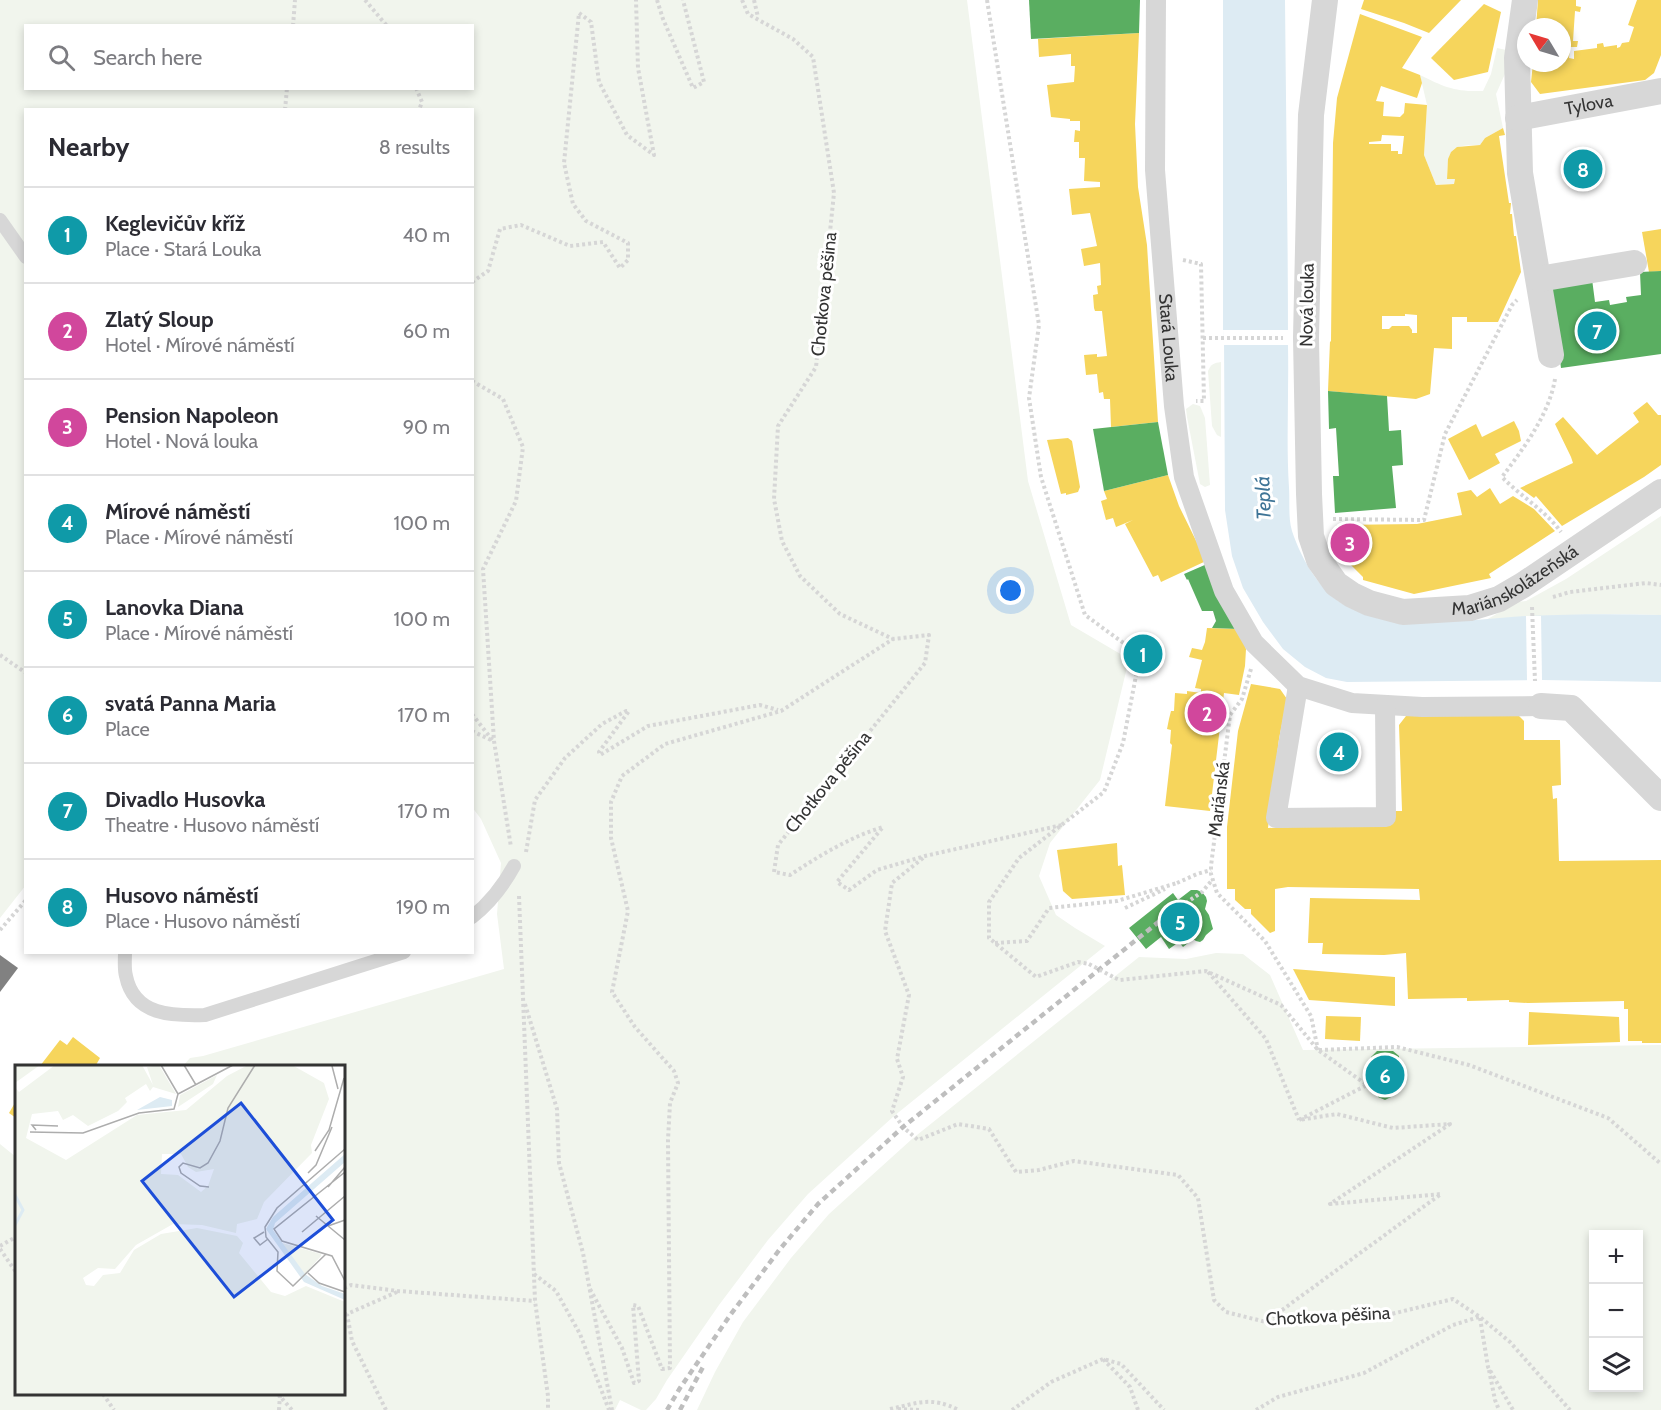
<!DOCTYPE html>
<html lang="en">
<head>
<meta charset="utf-8">
<style>
  body { margin:0; font-family:Cabin,sans-serif; background:#f7f7f7; color:#2b2b33 }
  .controls { position:absolute; right:18px; bottom:18px; display:grid; overflow:hidden; border-radius:0px; box-shadow:0 3px 9px #0003 }
  .controls button { width:54px; height:54px; display:grid; place-items:center; padding:0; border:0; border-bottom:2px solid #e1e1e2; background:#fff; color:#2b2b33; font:30px sans-serif }
  .compass { position:absolute; left:1517px; top:18px; width:54px; height:54px; border-radius:50%; background:#fff; box-shadow:0 3px 9px #0003; rotate:308deg }
  .you { position:absolute; left:1011px; top:591px; width:21px; height:21px; margin:-15px; border:4px solid #fff; border-radius:50%; background:#1a73e8; box-shadow:0 0 0 9px #1a73e833 }
  .badge { display:grid; place-items:center; width:39px; height:39px; border-radius:50%; background:#ea580c; color:#fff; font-size:20px; font-weight:700 }
  .pin { position:absolute; translate:-50% -50%; border:3px solid #fff; box-shadow:0 2px 6px #0006 }
  .list { margin:0; padding:0; list-style:none }
  h2 { display:flex; justify-content:space-between; align-items:center; height:78px; margin:0; padding:0 24px; font-size:26px }
  h2 small { font-size:20px; font-weight:400; color:#7c7c81 }
  .list li { display:grid; grid-template-columns:39px 1fr auto; gap:18px; align-items:center; box-sizing:border-box; height:96px; padding:0 24px; border-top:2px solid #e1e1e2 }
  .list b { display:block; font-size:22px; white-space:nowrap }
  .list p { margin:0; font-size:20px; white-space:nowrap; color:#7c7c81 }
  .list em { font-size:20px; font-style:normal; color:#7c7c81 }
  .icon { flex:none; width:33px; height:33px; fill:none; stroke:currentColor; stroke-width:2; stroke-linecap:round; stroke-linejoin:round }
  .map { position:relative; flex:none; width:1661px; height:1410px; overflow:hidden }
  .search { position:absolute; background:#fff; box-shadow:0 3px 9px #0003; left:24px; top:24px; width:450px; height:66px; display:flex; align-items:center; gap:15px; box-sizing:border-box; padding:0 21px; border-radius:0px; color:#7c7c81; font-size:22px }
  .panel { position:absolute; background:#fff; box-shadow:0 3px 9px #0003; left:24px; top:108px; width:450px; height:846px; border-radius:0px }
  .map>svg:first-child { display:block }
  .green { fill:#f1f5ed; fill-rule:evenodd }
  .water { fill:#ddebf3 }
  .pier { fill:#fff }
  .homes { fill:#f6d55c; fill-rule:evenodd }
  .public { fill:#5aae61 }
  .building { fill:#818181 }
  .lines { fill:none; stroke-linecap:round; stroke-linejoin:round }
  .path { stroke:#d6d6d6; stroke-width:4; stroke-dasharray:3 3; stroke-linecap:butt }
  .service { stroke:#d7d7d7; stroke-width:14 }
  .pedestrian { stroke:#d7d7d7; stroke-width:20 }
  .minor { stroke:#d7d7d7; stroke-width:26 }
  .rail { stroke:#bebebe; stroke-width:4.5; stroke-dasharray:6 4.5; stroke-linecap:butt }
  .path-bridge { stroke:#d6d6d6; stroke-width:4; stroke-dasharray:3 3; stroke-linecap:butt }
  .labels { text-anchor:middle; dominant-baseline:central; stroke-width:6; stroke-linejoin:round; paint-order:stroke }
  .street-label { font-size:18px; fill:#333; stroke:#fff }
  .water-label { font-size:20px; font-style:italic; fill:#3f7597; stroke:#fff }
  .inset-river { fill:none; stroke:#ddebf3; stroke-width:3 }
  .inset-road { fill:none; stroke:#adadad; stroke-width:1.5 }
  .view { fill:#1d4ed8; fill-opacity:0.15; stroke:#1d4ed8; stroke-width:3 }
  .inset-edge { fill:none; stroke:#333; stroke-width:3 }
</style>
</head>
<body>
<div class="map">
<svg width="1661" height="1410" viewBox="0 0 1661 1410">
  <rect width="100%" height="100%" fill="#fff"/>
  <g class="green">
    <path d="M0,0H967L1028,481L1071,625L1129,659L1100,780L1050,843L1039,876L1056,915L1075,928L1105,946L894,1116L808,1194L768,1240L719,1305L667,1380L656,1399L646,1410H641L620,1400L615,1410H0V1144L16,1157V1394H344V1066H183L190,1058L203,1056L504,969L497,914L501,863L481,819L472,807V110H26V885L0,918ZM26,26H472V88H26Z"/>
    <path d="M1497,48L1511,51L1509,65L1496,94L1503,128L1485,138L1480,145C1450,145 1448,149 1447,178L1455,179L1454,184L1436,185L1424,155L1427,105L1420,75C1444,87 1455,92 1483,91L1491,74Z"/>
    <path d="M1221,362V437L1217,435L1212,426L1208,371C1211,364 1214,363 1221,362Z"/>
    <path d="M1193,404L1200,406L1205,418L1210,485L1205,487L1200,484L1187,417L1186,409Z"/>
    <path d="M1661,516V615C1603,613 1544,615 1486,620L1517,602L1526,601L1566,579Z"/>
    <path d="M1216,953L1243,954L1270,975L1303,1050L1661,1045V1410H697L715,1372L743,1322L791,1258L829,1214L912,1139L1139,957L1186,959ZM1594,1234H1638V1388H1594Z"/>
  </g>
  <path class="water" d="M1223,0H1285C1286,115 1288,231 1288,346C1289,394 1286,441 1289,488C1290,501 1288,518 1292,531C1302,561 1323,598 1355,610C1409,631 1472,619 1528,616C1572,614 1617,614 1661,615V682L1542,680L1347,682L1326,678L1305,667L1283,649L1263,622L1243,588L1232,556L1225,510L1224,338L1223,330Z"/>
  <g class="pier">
    <path d="M1223,330H1288V345H1224Z"/>
    <path d="M1526,616H1541L1542,680L1527,681Z"/>
  </g>
  <g class="homes">
    <path d="M1364,0H1461L1429,33L1404,23L1361,9Z"/>
    <path d="M1538,0H1576V6L1581,7L1580,12L1575,11L1573,41H1578L1577,47H1570L1569,58L1574,59V51L1597,48V44L1603,43L1604,47L1617,45V48L1620,47L1622,43L1629,42L1634,27L1628,25L1637,0H1661V55L1654,73L1645,80L1540,94L1531,82L1533,63H1562V27H1536Z"/>
    <path d="M1484,4L1501,12L1488,72L1454,80L1431,58Z"/>
    <path d="M1360,14L1422,37L1402,68L1420,75L1422,83L1417,98L1381,86L1376,101L1384,102L1383,116L1400,117L1404,113L1405,103L1427,105L1424,155L1436,185L1454,184L1455,179H1447L1448,159L1451,152L1457,147L1480,145L1485,138L1503,128L1505,135L1499,136L1509,203H1511L1510,214H1512L1514,236H1516L1521,272L1498,322H1467V317H1452V349L1434,348L1430,394L1416,399L1328,391L1330,341L1331,342L1333,143L1337,98ZM1382,135L1404,136L1402,154H1398V151H1391V144H1369V142L1381,141ZM1405,314L1417,315V333H1412V330L1409,326H1392L1389,329H1382V316H1405Z"/>
    <path d="M1139,33L1135,124L1138,187L1147,245L1158,422L1111,427L1110,399H1104L1103,392L1099,393L1097,374L1086,375L1084,355L1097,354V357L1107,356L1102,311H1095L1094,308L1093,295L1098,294L1097,286L1101,285L1100,263L1084,266L1081,249L1097,246L1090,213L1072,215L1069,189L1100,187V182L1084,181L1085,158H1079V142H1074L1075,130L1080,131V121H1070V119L1051,117L1047,85L1074,82L1075,66H1071V54L1039,57L1038,39Z"/>
    <path d="M1661,229V271L1649,272L1642,232Z"/>
    <path d="M1647,402L1658,415H1661V465L1644,477L1562,526L1536,496L1534,498L1520,488L1573,463L1571,457L1555,424L1563,417L1597,455L1639,422L1633,413Z"/>
    <path d="M1514,421L1519,431L1521,441L1495,454L1500,463L1469,480L1448,439L1476,424L1482,437Z"/>
    <path d="M1068,438L1072,441L1080,487L1078,492L1066,495V493L1061,494L1047,440Z"/>
    <path d="M1168,475L1179,506L1206,561L1161,582L1158,575L1153,577L1125,524L1133,520L1116,527L1113,518L1106,520L1101,501L1107,499L1104,491Z"/>
    <path d="M1490,488L1500,504L1513,496L1534,509L1555,531L1489,574L1491,578L1414,594L1363,580V577L1348,562H1346L1336,525L1417,524L1462,515L1457,493L1471,490L1477,497Z"/>
    <path d="M1207,628L1239,629L1246,649L1245,666L1239,695L1224,693L1210,811L1165,806L1172,745L1170,743L1171,730L1167,729L1169,719L1171,711H1174L1175,693L1187,694V691L1201,693V689L1195,688L1202,660L1189,657L1192,648L1202,650L1205,642Z"/>
    <path d="M1251,684L1280,689L1287,699L1279,739L1268,828L1361,824V827H1386V821L1395,811H1402V810L1399,725L1406,716L1516,713L1524,721V740H1560L1561,785L1552,786L1553,799L1557,798L1559,861L1661,860V1043H1642V1041H1628V1009H1624V1001L1528,1003L1509,1002V1000L1467,1001V998L1408,999L1406,953L1384,955L1322,954L1323,943H1308L1310,898L1420,900L1419,889L1288,887L1275,889V931L1270,933L1251,914V909H1245L1235,900V889H1227V827L1238,731Z"/>
    <path d="M1117,843L1118,866L1122,865L1125,895L1072,899L1063,891L1057,850Z"/>
    <path d="M1293,969L1395,977V1006L1309,1000Z"/>
    <path d="M1529,1012L1619,1017L1620,1042L1528,1045Z"/>
    <path d="M1326,1016L1361,1017L1360,1041L1325,1039Z"/>
    <path d="M73,1037L100,1058L96,1065L98,1066H40L60,1040L67,1045Z"/>
    <path d="M16,1101V1118L9,1113Z"/>
  </g>
  <g class="public">
    <path d="M1029,0H1140L1139,33L1031,39Z"/>
    <path d="M1661,271V354L1561,368L1550,285L1592,279L1595,302L1609,300L1610,305L1627,302L1626,297L1641,295L1640,272Z"/>
    <path d="M1328,391L1387,396L1389,431L1401,430L1403,465L1392,466L1396,508L1335,513L1333,476H1339L1336,428L1329,429Z"/>
    <path d="M1158,422L1168,475L1104,491L1093,429Z"/>
    <path d="M1207,564L1239,629L1212,628L1216,621L1213,611H1202L1188,579L1187,580L1184,574Z"/>
    <path d="M1191,890H1197L1202,892L1206,897L1207,901L1205,909L1209,915L1213,929L1206,935L1203,940L1200,942L1196,941L1193,939L1183,947L1179,942L1169,949L1161,937L1146,949L1129,928L1173,893L1178,900Z"/>
    <path d="M1377,1051H1393L1399,1056V1064L1394,1076L1393,1090L1391,1091V1097L1385,1100L1378,1097L1379,1090L1376,1092L1377,1076L1371,1057Z"/>
  </g>
  <path class="building" d="M0,955L18,968L0,992Z"/>
  <g class="lines">
    <g class="path">
      <path d="M365,0L387,26"/>
      <path d="M657,0L663,19L693,88L704,82L683,0"/>
      <path d="M742,0L748,14L793,39L813,57L834,193L816,367L778,426L774,499L782,541L800,576L840,614L893,639L929,635L925,663L778,845L774,872L790,875C819,856 850,837 883,827L837,882L849,890L877,870L925,856L1062,825"/>
      <path d="M754,0L758,17"/>
      <path d="M987,0L1039,325L1029,398L1041,477L1085,615L1140,655L1123,743L1104,792L1019,858L989,902V938L1036,977L1078,962L1089,964"/>
      <path d="M293,26L295,0"/>
      <path d="M416,88L422,102L419,110"/>
      <path d="M285,110L287,88"/>
      <path d="M1183,260L1201,264L1204,401H1196"/>
      <path d="M472,282L488,271L500,229L521,225L570,246L603,242L620,268L628,260V243L586,221L573,204L564,163L579,13L591,22L599,82L627,135L654,155L638,68L636,0"/>
      <path d="M1203,338H1283"/>
      <path d="M1555,379C1549,415 1523,449 1502,477C1520,496 1545,510 1561,532"/>
      <path d="M472,381L503,399L523,447L516,501L483,569L494,741L511,847"/>
      <path d="M1333,519L1424,520L1445,434L1512,305L1517,300"/>
      <path d="M1553,597L1570,592L1646,583L1661,585"/>
      <path d="M1532,607L1535,681"/>
      <path d="M0,655L26,673"/>
      <path d="M1251,669L1242,699L1230,715L1211,866V874L1217,893L1265,941L1311,1016L1318,1050"/>
      <path d="M472,714L493,741"/>
      <path d="M472,731L493,741"/>
      <path d="M526,852L535,800L565,758L602,724L626,711H629L599,752L600,755L648,726L760,705L778,710"/>
      <path d="M923,858L892,883L885,931L909,995L897,1059L903,1077L892,1111L903,1127L918,1140L958,1124L989,1129L1016,1172L1039,1170L1074,1161L1178,1175L1198,1198L1214,1300L1226,1312L1266,1322L1379,1317L1453,1299L1480,1317L1510,1342L1570,1410"/>
      <path d="M1177,883L1197,874L1211,870"/>
      <path d="M519,896L535,1301L548,1396V1410"/>
      <path d="M1125,908L1165,889"/>
      <path d="M1161,920L1202,892L1213,879"/>
      <path d="M0,930L26,900"/>
      <path d="M995,943L1027,941L1049,908L1117,901L1177,883"/>
      <path d="M1208,972L1266,1039L1299,1120"/>
      <path d="M1115,978L1120,980L1206,971L1281,1005L1318,1050L1367,1085L1299,1120L1337,1114L1393,1128L1450,1124L1330,1204L1441,1194L1267,1321"/>
      <path d="M525,1004L557,1109L559,1163L583,1253L612,1410"/>
      <path d="M1319,1050L1397,1047L1469,1065L1608,1118L1661,1164"/>
      <path d="M0,1246L16,1237"/>
      <path d="M0,1249L16,1272"/>
      <path d="M534,1274L556,1291L580,1334L609,1410"/>
      <path d="M344,1288L351,1285L398,1291L535,1301"/>
      <path d="M590,1289L622,1348L634,1383L639,1381L633,1305L638,1306L662,1369L670,1368L668,1140L670,1103L678,1083L674,1071L635,1027L612,992L628,911L611,838V802L622,776L665,744L781,711L893,639"/>
      <path d="M1480,1318L1488,1367L1513,1410"/>
      <path d="M1489,1370L1495,1400L1499,1410"/>
      <path d="M103,1394L114,1410"/>
      <path d="M278,1394L292,1410"/>
      <path d="M890,1409C919,1403 930,1396 959,1410"/>
      <path d="M898,1409L921,1410"/>
      <path d="M279,1410L280,1394"/>
      <path d="M386,1410L352,1341L347,1314L397,1292"/>
      <path d="M1012,1410L1051,1382L1103,1359"/>
      <path d="M1138,1410L1130,1387L1103,1359L1121,1364L1164,1410"/>
      <path d="M1256,1410L1278,1397L1364,1373L1453,1325L1479,1317"/>
    </g>
    <g class="service">
      <path d="M0,220L26,257"/>
      <path d="M472,917C491,902 503,886 514,866"/>
      <path d="M125,952C125,960 124,969 126,976C134,1016 173,1016 205,1015L404,952"/>
    </g>
    <g class="pedestrian">
      <path id="s1" d="M1156,0L1155,170L1174,406L1184,477L1224,591L1254,643L1298,686L1352,703L1422,707L1541,706"/>
      <path d="M1298,686L1276,818L1386,817L1385,705"/>
    </g>
    <g class="minor">
      <path id="s2" d="M1325,0L1311,115L1306,338L1309,494L1311,536L1319,560L1336,584L1352,595L1369,603L1403,612L1470,608L1499,599L1523,585L1661,492"/>
      <path d="M1525,0L1517,58L1520,173L1551,355"/>
      <path id="s3" d="M1518,118L1661,91"/>
      <path d="M1539,279L1634,263"/>
      <path d="M1541,706L1571,708L1661,798"/>
    </g>
    <g class="rail">
      <path d="M667,1410L680,1388L731,1314L780,1249L818,1204L903,1127L1161,920"/>
      <path d="M680,1410L703,1367"/>
    </g>
    <path class="path-bridge" d="M1089,964L1115,978"/>
  </g>
  <g class="labels">
    <g class="street-label">
      <text stroke="none"><textPath href="#s3" startOffset="72">Tylova</textPath></text>
      <text transform="translate(824 294) rotate(-84)">Chotkova pěšina</text>
      <text transform="translate(1307 305) rotate(-89)">Nová louka</text>
      <text stroke="none"><textPath href="#s1" startOffset="338">Stará Louka</textPath></text>
      <text stroke="none"><textPath href="#s2" startOffset="784">Mariánskolázeňská</textPath></text>
      <text transform="translate(828 782) rotate(-51)">Chotkova pěšina</text>
      <text transform="translate(1219 799) rotate(-83)">Mariánská</text>
      <text transform="translate(1328 1316) rotate(-3)">Chotkova pěšina</text>
    </g>
    <g class="water-label">
      <text transform="translate(1263 498) rotate(-92)">Teplá</text>
    </g>
  </g>
  <g transform="translate(15 1065)">
    <rect width="330" height="330" fill="#fff"/>
    <path d="M0,0H25L0,18ZM40,0H127L138,20L132,2L144,0L161,29L138,22L135,26L131,19L110,33L112,37L103,46L73,61L58,50L48,55L43,46L17,49L11,73L51,95L122,50L171,45L212,11L233,0H277L309,18L314,34L296,80L297,88L249,137L242,154L222,159L221,168L187,160L158,159L121,180L100,204L83,203L68,213L71,220L79,221L88,210L105,208L119,185L146,169L182,163L222,171L228,178L224,188L256,227L270,231L291,221L330,237V330H0V22L4,27ZM147,89H166L173,102L181,107L199,104L193,121L186,127L163,110L146,109ZM202,10L198,19L163,42L165,30ZM264,177L306,189V191L290,209Z" fill="#f1f5ed" fill-rule="evenodd"/>
    <path d="M145,32L157,35V41L122,45ZM330,89V97L260,158L258,165L290,209L307,221L330,229V235L289,217L251,164L258,152Z" fill="#ddebf3"/>
    <path class="inset-river" d="M0,130L8,145L0,160"/>
    <path class="inset-road" d="M146,0L163,29M169,0L181,20M317,1L323,24M163,29L218,0M21,65L17,60L43,61M15,67L68,68L124,48L159,44L163,29M300,86L314,65L329,13M330,107L259,164L267,176L317,191L330,216M293,108L301,100L317,62M194,122L185,121L166,108L164,102L168,98L185,103L193,98L205,76L213,43L240,0M313,122L330,102M301,151L330,175M313,161L330,155M249,167L239,173L245,180L253,174M287,167L330,131M311,189L278,221L262,206L263,187L251,172L250,162L262,143L330,84M293,208L304,218L330,227"/>
    <path class="view" d="M226,38L318,155L219,232L127,116Z"/>
    <rect width="330" height="330" class="inset-edge"/>
  </g>
</svg>
<div class="controls">
<button>+</button>
<button>−</button>
<button><svg class="icon" aria-label="layers" viewBox="0 0 24 24"><path d="M12 4l9 5-9 5-9-5zM3 14l9 5 9-5"/></svg></button>
</div>
<svg class="compass" viewBox="-18 -18 36 36"><path d="M0-13l5 13h-10z" fill="#e53935"/><path d="M0 13l5-13h-10z" fill="#7c7c81"/></svg>
<div class="you"></div>
<div class="pin badge" style="left:1143px;top:654px;background:#0f9aa8">1</div>
<div class="pin badge" style="left:1207px;top:713px;background:#d1479c">2</div>
<div class="pin badge" style="left:1350px;top:543px;background:#d1479c">3</div>
<div class="pin badge" style="left:1339px;top:752px;background:#0f9aa8">4</div>
<div class="pin badge" style="left:1180px;top:922px;background:#0f9aa8">5</div>
<div class="pin badge" style="left:1385px;top:1075px;background:#0f9aa8">6</div>
<div class="pin badge" style="left:1597px;top:331px;background:#0f9aa8">7</div>
<div class="pin badge" style="left:1583px;top:169px;background:#0f9aa8">8</div>
<div class="search"><svg class="icon" aria-label="search" viewBox="0 0 24 24"><circle cx="10" cy="10" r="6"/><path d="M15 15l6 6"/></svg>Search here</div>
<section class="panel">
<h2>Nearby<small>8 results</small></h2>
<ul class="list">
<li><span class="badge" style="background:#0f9aa8">1</span><div><b>Keglevičův kříž</b><p>Place · Stará Louka</p></div><em>40 m</em></li>
<li><span class="badge" style="background:#d1479c">2</span><div><b>Zlatý Sloup</b><p>Hotel · Mírové náměstí</p></div><em>60 m</em></li>
<li><span class="badge" style="background:#d1479c">3</span><div><b>Pension Napoleon</b><p>Hotel · Nová louka</p></div><em>90 m</em></li>
<li><span class="badge" style="background:#0f9aa8">4</span><div><b>Mírové náměstí</b><p>Place · Mírové náměstí</p></div><em>100 m</em></li>
<li><span class="badge" style="background:#0f9aa8">5</span><div><b>Lanovka Diana</b><p>Place · Mírové náměstí</p></div><em>100 m</em></li>
<li><span class="badge" style="background:#0f9aa8">6</span><div><b>svatá Panna Maria</b><p>Place</p></div><em>170 m</em></li>
<li><span class="badge" style="background:#0f9aa8">7</span><div><b>Divadlo Husovka</b><p>Theatre · Husovo náměstí</p></div><em>170 m</em></li>
<li><span class="badge" style="background:#0f9aa8">8</span><div><b>Husovo náměstí</b><p>Place · Husovo náměstí</p></div><em>190 m</em></li>
</ul>
</section>
</div>
</body>
</html>
